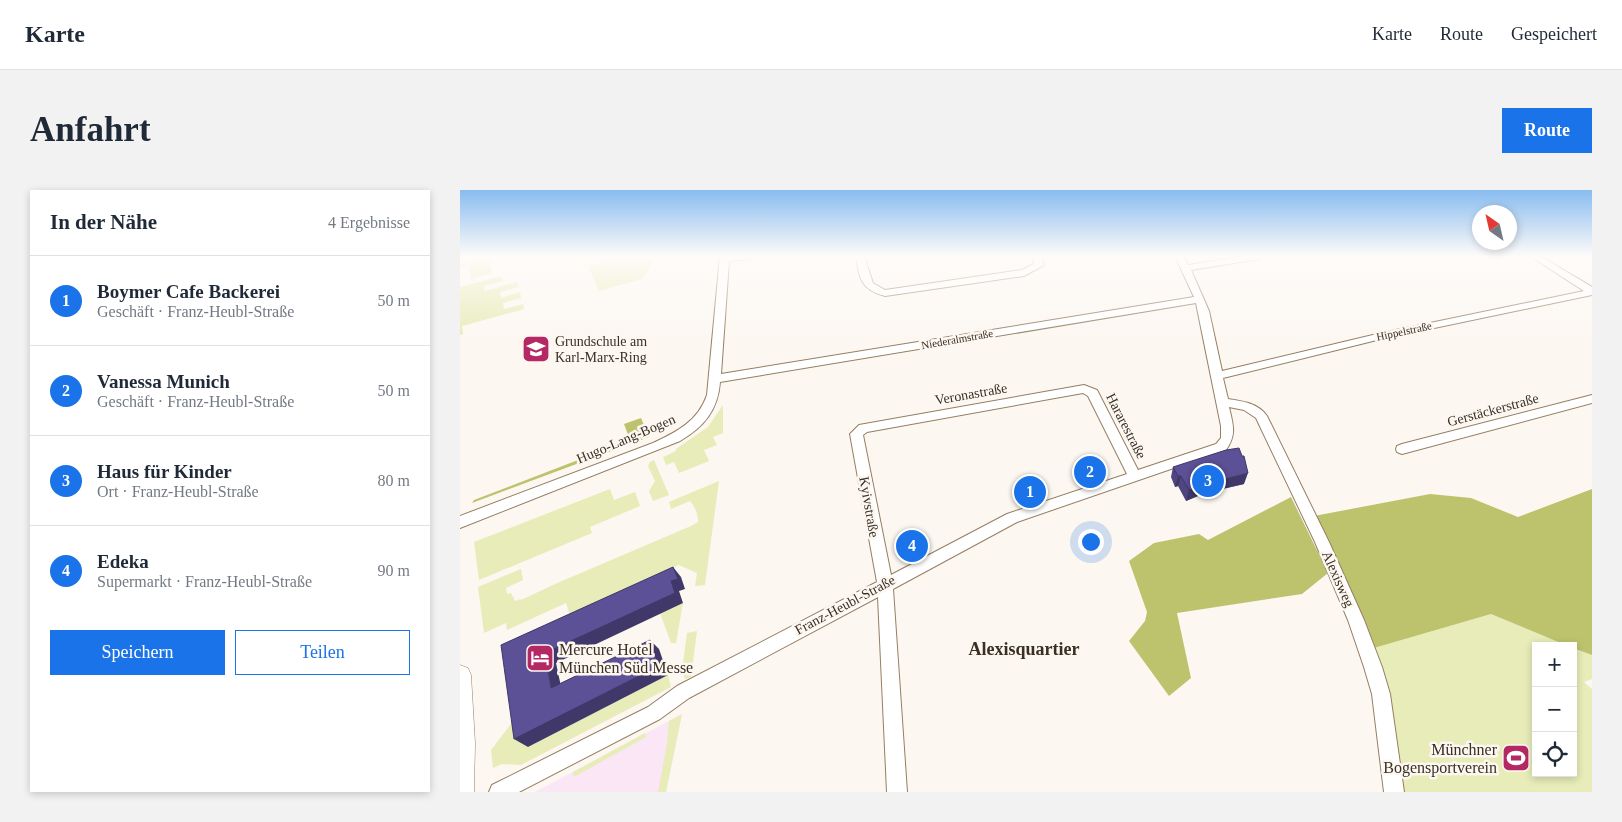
<!DOCTYPE html>
<html lang="de">
<head>
<meta charset="utf-8">
<style>
  body { margin:0; font-family:"Times New Roman",serif; background:#f2f2f3; color:#1f2937 }
  .controls { position:absolute; right:15px; bottom:15px; display:grid; overflow:hidden; border-radius:0px; box-shadow:0 2px 8px #0003 }
  .controls button { width:45px; height:45px; display:grid; place-items:center; padding:0; border:0; border-bottom:1px solid #e0e1e3; background:#fff; color:#1f2937; font:25px sans-serif }
  .compass { position:absolute; left:1012px; top:15px; width:45px; height:45px; border-radius:50%; background:#fff; box-shadow:0 2px 8px #0003; rotate:326deg }
  .you { position:absolute; left:630px; top:351px; width:18px; height:18px; margin:-12px; border:4px solid #fff; border-radius:50%; background:#1a73e8; box-shadow:0 0 0 8px #1a73e833 }
  .badge { display:grid; place-items:center; width:32px; height:32px; border-radius:50%; background:#1a73e8; color:#fff; font-size:16px; font-weight:700 }
  .pin { position:absolute; translate:-50% -50%; border:2px solid #fff; box-shadow:0 1px 5px #0006 }
  .list { margin:0; padding:0; list-style:none }
  h2 { display:flex; justify-content:space-between; align-items:center; height:65px; margin:0; padding:0 20px; font-size:21px }
  h2 small { font-size:16px; font-weight:400; color:#747a83 }
  .list li { display:grid; grid-template-columns:32px 1fr auto; gap:15px; align-items:center; box-sizing:border-box; height:90px; padding:0 20px; border-top:1px solid #e0e1e3 }
  .list b { display:block; font-size:19px; white-space:nowrap }
  .list p { margin:0; font-size:16px; white-space:nowrap; color:#747a83 }
  .list em { font-size:16px; font-style:normal; color:#747a83 }
  .actions { display:flex; gap:10px; padding:15px 20px }
  .actions a { flex:1; padding:11px 0; border:1px solid #1a73e8; border-radius:0px; text-align:center; font-size:18px; color:#1a73e8 }
  .actions .main { background:#1a73e8; color:#fff }
  .icon { flex:none; width:28px; height:28px; fill:none; stroke:currentColor; stroke-width:2; stroke-linecap:round; stroke-linejoin:round }
  .map { position:relative; flex:none; width:1132px; height:602px; overflow:hidden; border-radius:0px }
  header { display:flex; align-items:center; gap:30px; box-sizing:border-box; height:70px; padding:0 25px; background:#fff; border-bottom:1px solid #e0e1e3 }
  header strong { font-size:24px }
  nav { display:flex; gap:28px; margin-inline-start:auto; font-size:18px }
  .intro { display:flex; align-items:center; justify-content:space-between; box-sizing:border-box; height:120px; padding:0 30px }
  h1 { margin:0; font-size:35px }
  .button { padding:12px 22px; border-radius:0px; background:#1a73e8; color:#fff; font-size:18px; font-weight:700 }
  main { display:flex; gap:30px; padding:0 30px }
  aside { flex:1; background:#fff; border-radius:0px; box-shadow:0 2px 8px #0003 }
  .map>svg:first-child { display:block }
  .industrial { fill:#fbe6f6 }
  .green { fill:#e7ecb9 }
  .forest { fill:#bdc36d }
  .lines { fill:none; stroke-linecap:round; stroke-linejoin:round }
  .minor-casing { stroke:#957e62; stroke-width:2 }
  .major-casing { stroke:#957e62; stroke-width:1 }
  .minor { fill:#fff; fill-rule:evenodd }
  .major { fill:#fff; fill-rule:evenodd }
  .wall { fill:#4f4581 }
  .shaded-wall { fill:#403869 }
  .building { fill:#5c5096; stroke:#403869 }
  .labels { text-anchor:middle; dominant-baseline:central; stroke-width:5; stroke-linejoin:round; paint-order:stroke }
  .far-street-label { font-size:11px; fill:#392f23; stroke:#fcf7f1 }
  .poi-label { font-size:14px; fill:#392f23; stroke:#fcf7f1; text-anchor:start }
  .street-label { font-size:14px; fill:#392f23; stroke:#fcf7f1 }
  .near-poi-label { font-size:16px; fill:#392f23; stroke:#fcf7f1; text-anchor:start }
  .near-neighbourhood-label { font-size:18px; font-weight:bold; fill:#392f23; stroke:#fcf7f1 }
</style>
</head>
<body>
<header>
<strong>Karte</strong>
<nav><a>Karte</a><a>Route</a><a>Gespeichert</a></nav>
</header>
<div class="intro"><h1>Anfahrt</h1><a class="button">Route</a></div>
<main>
<aside>
<h2>In der Nähe<small>4 Ergebnisse</small></h2>
<ul class="list">
<li><span class="badge">1</span><div><b>Boymer Cafe Backerei</b><p>Geschäft · Franz-Heubl-Straße</p></div><em>50 m</em></li>
<li><span class="badge">2</span><div><b>Vanessa Munich</b><p>Geschäft · Franz-Heubl-Straße</p></div><em>50 m</em></li>
<li><span class="badge">3</span><div><b>Haus für Kinder</b><p>Ort · Franz-Heubl-Straße</p></div><em>80 m</em></li>
<li><span class="badge">4</span><div><b>Edeka</b><p>Supermarkt · Franz-Heubl-Straße</p></div><em>90 m</em></li>
</ul>
<div class="actions"><a class="main">Speichern</a><a>Teilen</a></div>
</aside>
<div class="map">
<svg width="1132" height="602" viewBox="0 0 1132 602">
  <rect width="100%" height="100%" fill="#fcf7f1"/>
  <path class="industrial" d="M222,524L206,602H75L209,531Z"/>
  <g class="green">
    <path d="M167,66H203L196,68L182,89L139,101L128,76Z"/>
    <path d="M29,67L32,83L11,89L9,75L0,77V74Z"/>
    <path d="M41,86L43,91L24,96L25,101L57,92L59,97L40,102L41,108L60,102L61,108L43,113L44,119L63,114L64,119L2,136L3,144L0,145V97Z"/>
    <path d="M263,215V243L253,247L257,255L244,260L249,271L219,283L214,272L206,275L203,267L216,261V259L248,237Z"/>
    <path d="M194,270L209,305L193,311L189,301L195,291L188,276L190,272Z"/>
    <path d="M259,291L245,395L235,396L237,383L219,375L110,425L106,413L47,440L46,433L24,443L18,397L61,379L63,390L46,398L47,404L51,403L55,411L61,409V410L95,394L231,336L238,332C238,325 236,318 230,311L211,319L209,312Z"/>
    <path d="M150,299L154,310L175,302L180,316L130,337L132,343L19,390L14,352Z"/>
    <path d="M223,413L216,453H211L200,423Z"/>
    <path d="M1031,424L1108,456H1076V583H1113V458L1132,465V489L1124,492L1132,499V602H942L914,458Z"/>
    <path d="M237,441L231,487L225,489L222,480L227,443Z"/>
    <path d="M208,485L211,497L61,575L42,574L33,578L31,560L51,534L63,528L68,557Z"/>
    <path d="M222,524L206,602H198L207,553L209,531Z"/>
    <path d="M185,543L186,547L114,587L113,582Z"/>
  </g>
  <g class="forest">
    <path d="M181,228L189,247L12,313L14,310L170,250L164,234Z"/>
    <path d="M1132,299V465L1113,458V456H1108L1031,424L914,458L854,326L970,304L1011,308L1058,327Z"/>
    <path d="M831,307L868,383L842,404L717,423L731,488L709,506L669,451L685,431L687,422L669,371L694,353L739,344L748,350Z"/>
  </g>
  <g class="lines">
    <defs>
      <g id="minor">
        <path d="M260,66H294L289,69L269,71L261,184L734,107L715,66H723L728,75L784,66H804L799,69L731,80L749,121L762,181L917,144L1124,101L1070,66H1080L1132,97V105L917,150L763,188L768,209C782,211 798,213 807,226L869,352L904,430L922,477L930,504L944,602H924L912,504L904,477L888,430L855,352L796,228L784,220L769,217C773,235 777,244 766,260L557,332L433,399L447,602H427L418,407L229,508L200,529L59,602H29L32,595L188,517L217,496L417,392L390,244L399,235L624,195L637,200L678,280L756,254L761,248V236L736,113L260,192C258,220 244,237 220,251L0,338V326L193,253C217,242 238,231 247,205ZM623,203L628,206L667,284L547,324L431,385L403,245L407,242Z"/>
        <path d="M396,66H404L413,93L425,100L562,80L574,74L573,66H581L584,75L564,86L425,106C401,100 399,88 396,66Z"/>
        <path d="M1132,205V213L942,264L937,262L936,259L937,256L942,254Z"/>
      </g>
      <path id="major" d="M0,475L8,478L11,485L15,553L14,602H0Z"/>
    </defs>
    <use href="#minor" class="minor-casing"/>
    <use href="#major" class="major-casing"/>
    <use href="#minor" class="minor"/>
    <use href="#major" class="major"/>
  </g>
  <path class="wall" d="M713,277L784,294L745,303L726,311L718,296L715,297L711,287Z"/>
  <g class="shaded-wall">
    <path d="M788,283L784,294L745,303L726,311L729,300L749,293Z"/>
    <path d="M718,286H721L718,296L715,297Z"/>
    <path d="M213,377L221,387L225,399L219,401L223,413L96,473L103,506L91,498L85,463L211,391Z"/>
    <path d="M190,450L199,459L208,485L68,557L54,549Z"/>
  </g>
  <g class="building">
    <path d="M779,258L782,266H784L788,283L749,293L729,300L721,286H718L713,277L766,260Z"/>
    <path d="M213,377L218,389L211,391L215,403L85,463L91,498L190,450L199,476L54,549L41,455Z"/>
  </g>
  <linearGradient id="sky" x2="0" y2="1"><stop stop-color="#88bcf0"/><stop offset="0.44" stop-color="#fefbf9"/><stop offset="1" stop-color="#fefbf9" stop-opacity="0"/></linearGradient>
  <rect width="1132" height="150" fill="url(#sky)"/>
  <defs>
    <symbol id="school-square" viewBox="-11 -11 22 22"><rect x="-9" y="-9" width="18" height="18" rx="4" fill="#b42964" stroke="#fcf7f1"/><path d="M0-5L7-2L0 1L-7-2ZM-4 1L0 2.5L4 1V4Q0 6-4 4Z" fill="#fff"/></symbol>
    <symbol id="hotel-square" viewBox="-11 -11 22 22"><rect x="-9" y="-9" width="18" height="18" rx="4" fill="#b42964" stroke="#fcf7f1"/><path d="M-6-4.5h1.5V1H6V5H4.5V3h-9V5H-6ZM-4 0a1.8 1.8 0 1 1 3.6 0ZM.5 0V-2.5h3Q6-2.5 6 0Z" fill="#fff"/></symbol>
    <symbol id="stadium-square" viewBox="-11 -11 22 22"><rect x="-9" y="-9" width="18" height="18" rx="4" fill="#b42964" stroke="#fcf7f1"/><path d="M0-5a6.5 5 0 1 0 0 10a6.5 5 0 1 0 0-10ZM-3.5-1.8h7v3.6h-7Z" fill="#fff"/></symbol>
  </defs>
  <g fill-rule="evenodd">
    <use href="#school-square" x="60" y="143" width="32" height="32"/>
    <use href="#hotel-square" x="64" y="452" width="32" height="32"/>
    <use href="#stadium-square" x="1040" y="552" width="32" height="32"/>
  </g>
  <g class="labels">
    <g class="far-street-label">
      <text transform="translate(944 141) rotate(-12)">Hippelstraße</text>
      <text transform="translate(497 149) rotate(-10)">Niederalmstraße</text>
    </g>
    <g class="poi-label">
      <text x="95" y="151">Grundschule am<tspan x="95" dy="16">Karl-Marx-Ring</tspan></text>
    </g>
    <g class="street-label">
      <text transform="translate(511 204) rotate(-10)">Veronastraße</text>
      <text transform="translate(1033 220) rotate(-15)">Gerstäckerstraße</text>
      <text transform="translate(666 236) rotate(63)">Hararestraße</text>
      <text transform="translate(166 249) rotate(-23)">Hugo-Lang-Bogen</text>
      <text transform="translate(409 317) rotate(80)">Kyivstraße</text>
      <text transform="translate(878 389) rotate(66)">Alexisweg</text>
      <text transform="translate(385 415) rotate(-28)">Franz-Heubl-Straße</text>
    </g>
    <g class="near-poi-label">
      <text x="99" y="459">Mercure Hotel<tspan x="99" dy="18">München Süd Messe</tspan></text>
      <text x="1037" y="559" text-anchor="end">Münchner<tspan x="1037" dy="18">Bogensportverein</tspan></text>
    </g>
    <g class="near-neighbourhood-label">
      <text x="564" y="459">Alexisquartier</text>
    </g>
  </g>
</svg>
<div class="controls">
<button>+</button>
<button>−</button>
<button><svg class="icon" aria-label="locate" viewBox="0 0 24 24"><circle cx="12" cy="12" r="6"/><path d="M12 2v4M12 18v4M2 12h4M18 12h4"/></svg></button>
</div>
<svg class="compass" viewBox="-18 -18 36 36"><path d="M0-13l5 13h-10z" fill="#e53935"/><path d="M0 13l5-13h-10z" fill="#747a83"/></svg>
<div class="you"></div>
<div class="pin badge" style="left:570px;top:302px">1</div>
<div class="pin badge" style="left:630px;top:282px">2</div>
<div class="pin badge" style="left:748px;top:291px">3</div>
<div class="pin badge" style="left:452px;top:356px">4</div>
</div>
</main>
</body>
</html>
